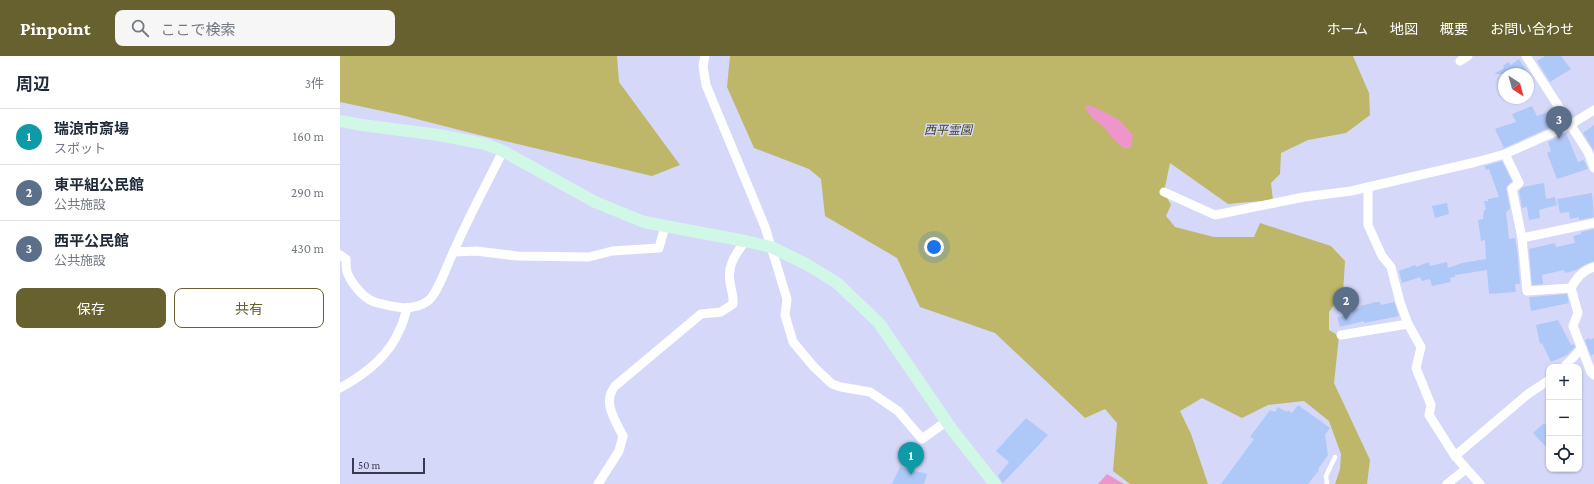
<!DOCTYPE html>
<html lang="ja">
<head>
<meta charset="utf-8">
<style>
  body { margin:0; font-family:"Crimson Pro","Noto Sans JP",serif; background:#f6f6f7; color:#1f2937 }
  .controls { position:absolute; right:12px; bottom:12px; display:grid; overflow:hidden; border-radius:8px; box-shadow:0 1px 3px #0004 }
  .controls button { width:36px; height:36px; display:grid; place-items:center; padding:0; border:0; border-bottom:1px solid #e0e1e3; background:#fff; color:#1f2937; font:20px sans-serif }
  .compass { position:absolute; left:1158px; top:12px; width:36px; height:36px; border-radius:50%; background:#fff; box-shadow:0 1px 3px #0004; rotate:144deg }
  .scale { position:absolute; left:12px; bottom:10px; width:73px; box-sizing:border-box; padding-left:4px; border:2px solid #39394f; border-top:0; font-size:11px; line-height:14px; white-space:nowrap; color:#39394f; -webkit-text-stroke:3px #d6d8fa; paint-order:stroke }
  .you { position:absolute; left:594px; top:191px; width:14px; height:14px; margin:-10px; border:3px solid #fff; border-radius:50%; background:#1a73e8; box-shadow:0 0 0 6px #1a73e833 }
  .badge { display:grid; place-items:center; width:26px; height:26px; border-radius:50%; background:#66612e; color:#fff; font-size:13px; font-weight:700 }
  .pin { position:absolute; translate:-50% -33px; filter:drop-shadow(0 1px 2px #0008) }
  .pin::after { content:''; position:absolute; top:21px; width:14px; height:12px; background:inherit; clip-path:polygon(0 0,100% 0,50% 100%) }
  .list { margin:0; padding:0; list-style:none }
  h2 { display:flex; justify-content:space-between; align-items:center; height:52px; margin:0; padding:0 16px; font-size:17px }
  h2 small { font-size:13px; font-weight:400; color:#747a83 }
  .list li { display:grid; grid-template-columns:26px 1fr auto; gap:12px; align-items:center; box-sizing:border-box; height:56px; padding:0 16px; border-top:1px solid #e0e1e3 }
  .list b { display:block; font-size:15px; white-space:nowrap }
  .list p { margin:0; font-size:13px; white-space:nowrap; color:#747a83 }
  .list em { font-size:13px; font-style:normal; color:#747a83 }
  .actions { display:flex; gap:8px; padding:12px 16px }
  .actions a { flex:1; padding:9px 0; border:1px solid #66612e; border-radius:8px; text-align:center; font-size:14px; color:#66612e }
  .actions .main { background:#66612e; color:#fff }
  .icon { flex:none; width:22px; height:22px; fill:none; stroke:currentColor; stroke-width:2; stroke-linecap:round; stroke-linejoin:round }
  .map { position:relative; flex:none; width:1254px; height:428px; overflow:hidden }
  header { display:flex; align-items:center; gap:24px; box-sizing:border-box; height:56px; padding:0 20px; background:#66612e; color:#fff }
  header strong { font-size:19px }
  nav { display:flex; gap:22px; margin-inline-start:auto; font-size:14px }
  .search { width:280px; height:36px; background:#f6f6f7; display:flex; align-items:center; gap:10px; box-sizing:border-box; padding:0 14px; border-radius:8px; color:#747a83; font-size:15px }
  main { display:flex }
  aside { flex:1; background:#fff }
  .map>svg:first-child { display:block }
  .green { fill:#beb668 }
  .water { fill:#ee96cb }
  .building { fill:#aec8f8 }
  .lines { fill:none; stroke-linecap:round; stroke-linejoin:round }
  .lane { stroke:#fff; stroke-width:4.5 }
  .street { stroke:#fff; stroke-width:9 }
  .secondary { stroke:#d1f7e7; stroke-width:12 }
  .labels { text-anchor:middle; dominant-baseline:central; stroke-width:3; stroke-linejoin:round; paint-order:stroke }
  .park-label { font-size:12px; font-style:italic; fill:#484319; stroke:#d6d8fa }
</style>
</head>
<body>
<header>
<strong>Pinpoint</strong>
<div class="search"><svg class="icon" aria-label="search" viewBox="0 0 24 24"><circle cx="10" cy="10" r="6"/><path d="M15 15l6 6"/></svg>ここで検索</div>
<nav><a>ホーム</a><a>地図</a><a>概要</a><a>お問い合わせ</a></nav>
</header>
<main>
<aside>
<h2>周辺<small>3件</small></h2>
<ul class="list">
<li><span class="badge" style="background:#0f9aa8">1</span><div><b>瑞浪市斎場</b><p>スポット</p></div><em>160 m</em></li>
<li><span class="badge" style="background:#5c6f8a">2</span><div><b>東平組公民館</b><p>公共施設</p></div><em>290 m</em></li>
<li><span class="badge" style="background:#5c6f8a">3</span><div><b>西平公民館</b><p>公共施設</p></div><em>430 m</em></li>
</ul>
<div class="actions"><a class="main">保存</a><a>共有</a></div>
</aside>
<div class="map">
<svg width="1254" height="428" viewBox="0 0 1254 428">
  <rect width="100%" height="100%" fill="#d6d8fa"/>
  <g class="green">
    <path d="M0,0H277L279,26L340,109L312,120L139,79L61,59L0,46Z"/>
    <path d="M390,0H1013L1029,37L1030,59L1006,77L968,84L941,97L940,118L931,127L933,144L888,148L830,107L824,136L831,149L826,160L835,171L874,181H914L920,167L991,190L1005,205L1003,237L989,256V274L999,280L994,327L1030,404L1027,428H995L1000,413L1001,398L989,365L964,345L928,349L902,362L862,342L840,355L851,378L868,428H790L773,415L777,367L765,353L745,362L655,277L580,251L557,202L485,160L481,123L469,113L414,92L387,31Z"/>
  </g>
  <g class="water">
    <path d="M750,49L778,63L793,79L791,92H783L771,81L765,72L752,62L744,51Z"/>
    <path d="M767,418L784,428H758Z"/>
  </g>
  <g class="building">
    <path d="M1205,0H1221L1231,13L1210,26L1197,5Z"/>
    <path d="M1179,3L1189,18H1154L1164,12L1163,10L1168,6L1171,9Z"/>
    <path d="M1192,50L1197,60L1213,54L1222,66L1164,92L1155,73L1176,66L1172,58Z"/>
    <path d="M1254,69V95L1243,77Z"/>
    <path d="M1226,77L1238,106L1244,104L1248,113L1217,123L1207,97L1211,95L1208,86Z"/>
    <path d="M1162,105L1172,125L1166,131L1170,153L1166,156L1169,183L1175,182L1177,193L1180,228H1175L1176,236L1149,238L1147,214L1115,219V221L1110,222L1111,226L1092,230L1090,223L1082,225L1080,221L1062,227L1059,215L1075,209L1076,211L1089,206L1090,210L1107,206L1108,212L1122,207L1146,203L1145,184L1141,185L1138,164L1143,163L1144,154H1146L1144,145H1148V143L1159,141L1149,113L1146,114L1145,110Z"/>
    <path d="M1204,127L1206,143L1215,141L1217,149L1199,154L1200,162L1189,164L1187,151L1182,152L1179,135L1183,131Z"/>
    <path d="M1252,137L1254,161L1239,164V161L1230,163L1229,156L1220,157L1217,143Z"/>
    <path d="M1107,147L1109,158L1095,162L1092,150Z"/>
    <path d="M1254,173V205L1244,209L1236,214L1225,217L1224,214L1202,219L1203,228L1192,229L1189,193L1215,187L1216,191L1235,187L1233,180L1241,178V176Z"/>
    <path d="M1227,238L1229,247L1191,255L1189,242L1191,241Z"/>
    <path d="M1036,246H1040L1041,249L1054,246L1059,260L1024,267V265L1000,271L997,261L1007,259L1006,255L1021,252L1020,250Z"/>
    <path d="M1218,264L1231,289L1234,288L1235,291L1227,299L1211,306L1202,287L1200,288L1196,269Z"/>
    <path d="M1249,282L1250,284L1254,282V298L1251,300L1245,284Z"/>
    <path d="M958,349L990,372L985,379L988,399L978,413L979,414L968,428H881L914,383L910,381L930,354L935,356L938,351L947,356L948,354L952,357Z"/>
    <path d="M686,362L708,379L663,427L658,420L669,406L656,395Z"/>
    <path d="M1204,367L1209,373V394L1193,377Z"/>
    <path d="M560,411L587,418L584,428H552Z"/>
  </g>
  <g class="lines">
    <path class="lane" d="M987,428L986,420L995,401"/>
    <g class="street">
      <path d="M365,0L363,10L366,29L425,171L447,243L445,259L453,286L474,311L492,328L501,331L530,336L558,355L582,383L607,365"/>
      <path d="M1186,0L1248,96L1254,112"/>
      <path d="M1120,5L1128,0"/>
      <path d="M1165,98L1179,127L1172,133L1182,182"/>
      <path d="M1028,131V169L1042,200L1051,211L1060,246L1068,268L1081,291L1076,312L1091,349L1089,359L1115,400"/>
      <path d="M824,136L875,159L964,141L1011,135L1136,106L1165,98L1230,69L1254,54"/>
      <path d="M1254,167L1182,182L1187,235L1231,232C1236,222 1243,214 1254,211"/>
      <path d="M113,196L136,195L177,200L249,201L272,195L319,192L325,170"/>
      <path d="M0,199L6,203C6,207 6,212 7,216C11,227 25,245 38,247C54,251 72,256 88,245C98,237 107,209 113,197C128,162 146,129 163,95"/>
      <path d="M1231,232L1238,257L1233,270L1251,316L1254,319"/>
      <path d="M1001,279L1068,268"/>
      <path d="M1224,311L1242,292"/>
      <path d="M0,332C24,319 48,301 59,275C63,268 65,259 67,252"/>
      <path d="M258,428L279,395L283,380C275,364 262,346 275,330L361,258L381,256L393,248C394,240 391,234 390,226C387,209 396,198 405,185"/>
      <path d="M1107,428L1126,413"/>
      <path d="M1140,428L1115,400L1188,338L1209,324"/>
    </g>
    <path class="secondary" d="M0,65L22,69L99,79L145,88L163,95L255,146L304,166L405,185L431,191L468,209L497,227L539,267L613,375L655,428"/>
  </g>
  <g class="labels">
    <g class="park-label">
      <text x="608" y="74">西平霊園</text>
    </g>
  </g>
</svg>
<div class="controls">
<button>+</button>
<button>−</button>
<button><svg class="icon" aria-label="locate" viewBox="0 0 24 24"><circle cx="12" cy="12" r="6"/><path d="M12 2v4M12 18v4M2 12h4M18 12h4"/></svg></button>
</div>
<svg class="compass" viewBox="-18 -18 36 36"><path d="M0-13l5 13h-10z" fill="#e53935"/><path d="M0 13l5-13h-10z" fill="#747a83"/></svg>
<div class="scale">50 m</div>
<div class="you"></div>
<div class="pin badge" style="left:571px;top:419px;background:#0f9aa8">1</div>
<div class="pin badge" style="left:1006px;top:264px;background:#5c6f8a">2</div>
<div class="pin badge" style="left:1219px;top:83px;background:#5c6f8a">3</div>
</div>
</main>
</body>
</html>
